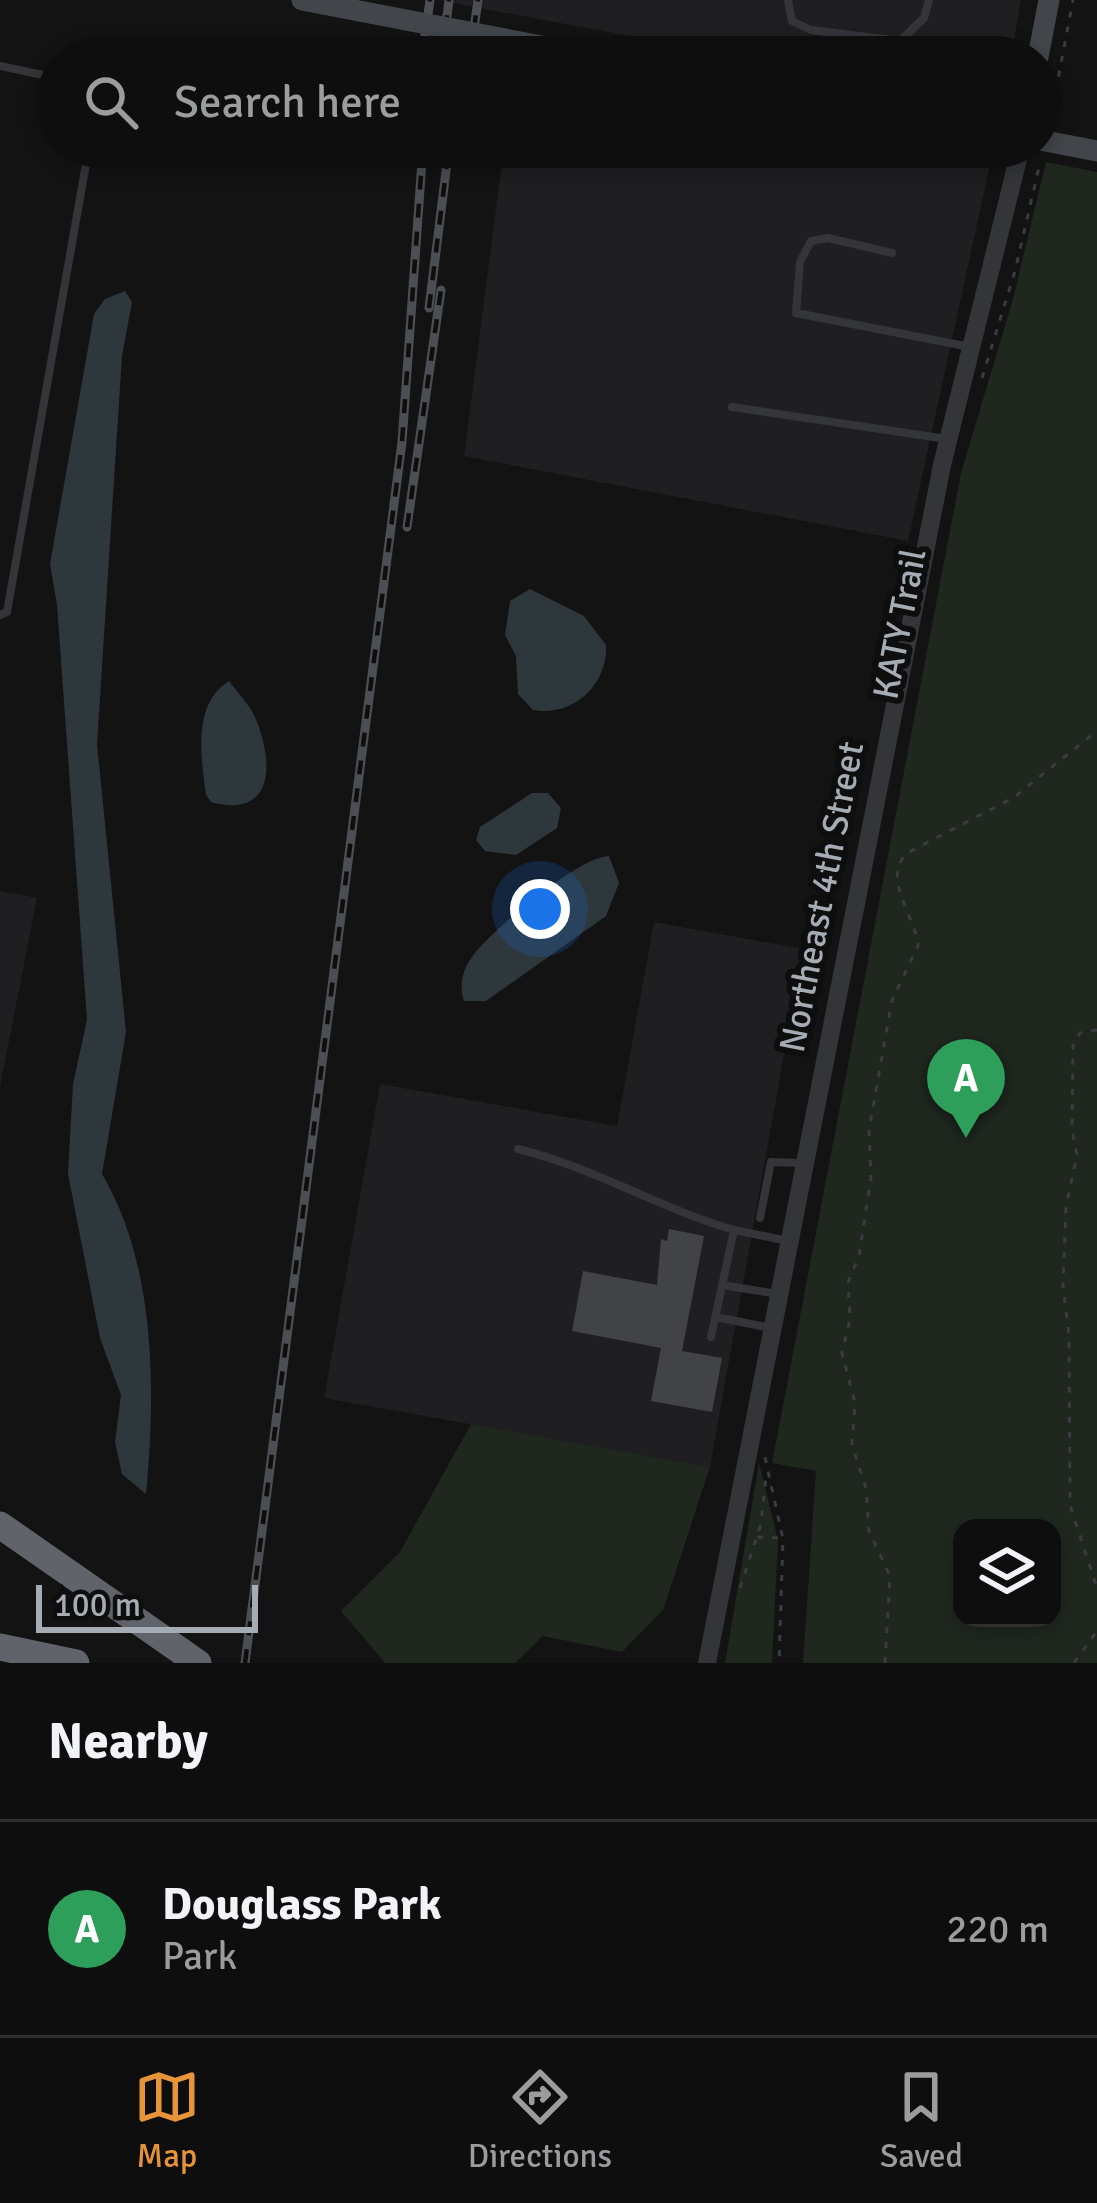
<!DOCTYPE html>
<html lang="en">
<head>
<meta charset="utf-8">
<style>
  body { margin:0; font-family:Signika,sans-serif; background:#171718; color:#f1f3f6 }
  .controls { position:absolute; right:36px; bottom:36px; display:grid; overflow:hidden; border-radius:24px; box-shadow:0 6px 18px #0003 }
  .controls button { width:108px; height:108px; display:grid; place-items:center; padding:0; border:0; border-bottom:3px solid #2e2e2f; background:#0e0e0f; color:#f1f3f6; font:60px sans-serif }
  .scale { position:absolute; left:36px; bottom:30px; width:222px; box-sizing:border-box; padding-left:12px; border:6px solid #a5acb4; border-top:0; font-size:33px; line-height:42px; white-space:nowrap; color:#a5acb4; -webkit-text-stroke:9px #0e0e0f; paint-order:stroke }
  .you { position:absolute; left:540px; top:909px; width:42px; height:42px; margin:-30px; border:9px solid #fff; border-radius:50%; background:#1a73e8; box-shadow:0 0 0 18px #1a73e833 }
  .badge { display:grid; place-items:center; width:78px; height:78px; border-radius:50%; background:#e69339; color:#fff; font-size:39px; font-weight:700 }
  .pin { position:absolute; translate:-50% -99px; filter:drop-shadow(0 3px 6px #0008) }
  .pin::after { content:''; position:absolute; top:63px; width:42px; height:36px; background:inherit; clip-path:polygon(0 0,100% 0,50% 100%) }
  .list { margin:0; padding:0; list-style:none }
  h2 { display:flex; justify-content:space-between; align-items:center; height:156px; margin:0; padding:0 48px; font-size:51px }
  h2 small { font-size:39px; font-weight:400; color:#9b9c9e }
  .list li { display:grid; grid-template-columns:78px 1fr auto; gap:36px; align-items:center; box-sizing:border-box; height:216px; padding:0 48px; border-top:3px solid #2e2e2f }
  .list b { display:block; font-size:45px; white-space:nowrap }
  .list p { margin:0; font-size:39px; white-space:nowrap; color:#9b9c9e }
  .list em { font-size:39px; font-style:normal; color:#9b9c9e }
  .icon { flex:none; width:66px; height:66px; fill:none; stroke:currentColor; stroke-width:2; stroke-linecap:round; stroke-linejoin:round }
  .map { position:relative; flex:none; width:1097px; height:1663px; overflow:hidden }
  .search { position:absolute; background:#0e0e0f; box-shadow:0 6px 18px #0003; left:36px; right:36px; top:36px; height:132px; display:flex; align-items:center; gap:30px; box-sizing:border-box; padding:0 42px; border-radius:66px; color:#9b9c9e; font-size:45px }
  .sheet { height:372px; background:#0e0e0f }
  nav { display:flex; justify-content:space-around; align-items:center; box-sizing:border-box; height:168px; border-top:3px solid #2e2e2f; background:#0e0e0f; font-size:33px; color:#9b9c9e }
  nav a { display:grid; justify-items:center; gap:6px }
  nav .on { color:#e69339 }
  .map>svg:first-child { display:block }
  .built { fill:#1f1f21 }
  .green { fill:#1f271f; fill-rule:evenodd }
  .water { fill:#2d373c }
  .building { fill:#424347 }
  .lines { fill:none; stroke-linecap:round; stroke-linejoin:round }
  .path { stroke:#3a3c40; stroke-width:3; stroke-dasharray:6 9; stroke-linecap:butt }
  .service { stroke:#343539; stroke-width:8 }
  .tertiary { stroke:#343539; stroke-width:18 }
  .secondary { stroke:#424549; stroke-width:21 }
  .motorway { stroke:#60646a; stroke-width:27 }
  .rail-casing { stroke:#4b4e52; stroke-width:9 }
  .rail { stroke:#0e0e0f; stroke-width:4.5; stroke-dasharray:14; stroke-linecap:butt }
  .secondary-bridge { stroke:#424549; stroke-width:21 }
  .labels { text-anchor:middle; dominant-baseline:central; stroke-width:12; stroke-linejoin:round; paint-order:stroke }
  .street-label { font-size:36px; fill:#a5acb4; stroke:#0e0e0f }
</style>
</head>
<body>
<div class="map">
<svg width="1097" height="1663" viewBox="0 0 1097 1663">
  <rect width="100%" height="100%" fill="#131314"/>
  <g class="built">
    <path d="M437,0H1021L1011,57H741Z"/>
    <path d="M504,147H888L990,165L908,541L464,456Z"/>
    <path d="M0,891L37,898L0,1087Z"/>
    <path d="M654,922L803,949L710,1467L324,1398L380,1084L617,1126Z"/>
  </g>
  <g class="green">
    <path d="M1046,162L1097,172V1663H803L816,1471L772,1463L961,473L1013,299ZM962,1528H1052V1618H962Z"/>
    <path d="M471,1424L710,1467L663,1610L622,1652L543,1636L515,1663H385L341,1611L400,1552Z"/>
    <path d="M759,1463L778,1540L772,1663H725Z"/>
  </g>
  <g class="water">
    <path d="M125,291L132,302L122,356L97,744L126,1032L102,1174C156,1265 156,1391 146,1494L122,1474L115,1442L121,1395L100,1338L68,1174L73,1084L87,1020L57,605L50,564L94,314L105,299Z"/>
    <path d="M530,589L584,616L606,645C608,686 572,717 533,710L518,694L516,656L505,635L510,601Z"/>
    <path d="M229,681C238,693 252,707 257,722C274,765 273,819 211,802L206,795C201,757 192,704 229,681Z"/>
    <path d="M532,793H548L561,808L557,828L516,855L485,851L476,840L480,827Z"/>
    <path d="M609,856L619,883L606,916L486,1001H464C459,987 462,970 472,957C491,930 578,857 609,856Z"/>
  </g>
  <path class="building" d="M669,1229L704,1236L682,1351L722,1358L712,1412L651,1401L661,1348L572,1331L583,1271L657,1285L661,1239L667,1241Z"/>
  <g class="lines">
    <g class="path">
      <path d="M1053,106L1073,0"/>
      <path d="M982,378L1015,271L1039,167"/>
      <path d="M1097,1030L1080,1033L1073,1045L1072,1130L1077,1155L1066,1207L1063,1285L1069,1335L1070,1505L1097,1588"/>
      <path d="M765,1457L783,1539L779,1663"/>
      <path d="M757,1537L781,1538"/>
      <path d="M740,1588L761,1524L766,1476"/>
      <path d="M885,1663L890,1576L869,1531L866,1488L852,1445L855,1403L842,1353L850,1319L848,1282L859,1256L871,1177L869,1130L892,1000L918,946C916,916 879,876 909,852L1013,798L1097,731"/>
      <path d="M1074,1663L1097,1631"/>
    </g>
    <g class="service">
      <path d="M788,0L792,21L811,30L900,41L924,18L929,0"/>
      <path d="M0,66L57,78"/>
      <path d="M892,253L828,238L811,241L800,262L796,313L970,347"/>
      <path d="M732,407L947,439"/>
      <path d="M0,615L7,612L89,147"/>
      <path d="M518,1149C593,1167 658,1208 734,1230"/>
      <path d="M760,1218L771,1162L803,1163"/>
      <path d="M722,1285L778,1294"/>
      <path d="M716,1317L771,1328"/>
      <path d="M711,1337L734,1230L788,1241"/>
    </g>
    <path class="tertiary" d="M707,1663L942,465L1021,147"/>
    <g class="secondary">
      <path d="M1038,57L1049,0"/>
      <path d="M1040,140L1097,151"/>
    </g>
    <g class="motorway">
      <path d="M0,1525L198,1663"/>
      <path d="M0,1647L76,1663"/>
    </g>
    <defs>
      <g id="rail">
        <path d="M422,57L430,0"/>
        <path d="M442,57L449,0"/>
        <path d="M470,57L478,0"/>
        <path d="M429,308L449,147"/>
        <path d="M407,527L441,290"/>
        <path d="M245,1663L402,442L423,147"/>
      </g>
    </defs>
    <use href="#rail" class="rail-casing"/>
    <use href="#rail" class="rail"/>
    <path class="secondary-bridge" d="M302,0L598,57"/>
  </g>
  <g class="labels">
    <g class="street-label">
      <text transform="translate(900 624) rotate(-79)">KATY Trail</text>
      <text transform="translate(822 897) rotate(-79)">Northeast 4th Street</text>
    </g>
  </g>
</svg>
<div class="controls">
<button><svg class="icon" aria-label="layers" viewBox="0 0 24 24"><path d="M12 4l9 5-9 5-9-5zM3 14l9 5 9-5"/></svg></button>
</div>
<div class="scale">100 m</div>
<div class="you"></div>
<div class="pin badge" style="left:966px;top:1138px;background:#2e9e5b">A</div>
<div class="search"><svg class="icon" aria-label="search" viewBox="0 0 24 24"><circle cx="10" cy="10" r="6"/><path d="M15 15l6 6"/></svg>Search here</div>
</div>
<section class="sheet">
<h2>Nearby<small></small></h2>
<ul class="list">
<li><span class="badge" style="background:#2e9e5b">A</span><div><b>Douglass Park</b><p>Park</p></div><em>220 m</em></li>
</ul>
</section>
<nav>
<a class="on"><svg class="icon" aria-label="map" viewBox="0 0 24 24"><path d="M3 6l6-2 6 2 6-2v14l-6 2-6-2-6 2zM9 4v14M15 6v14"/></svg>Map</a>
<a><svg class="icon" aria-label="directions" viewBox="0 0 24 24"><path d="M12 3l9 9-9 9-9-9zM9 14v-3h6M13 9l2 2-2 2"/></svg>Directions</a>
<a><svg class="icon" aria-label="saved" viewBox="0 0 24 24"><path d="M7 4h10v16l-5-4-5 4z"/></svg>Saved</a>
</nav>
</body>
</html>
